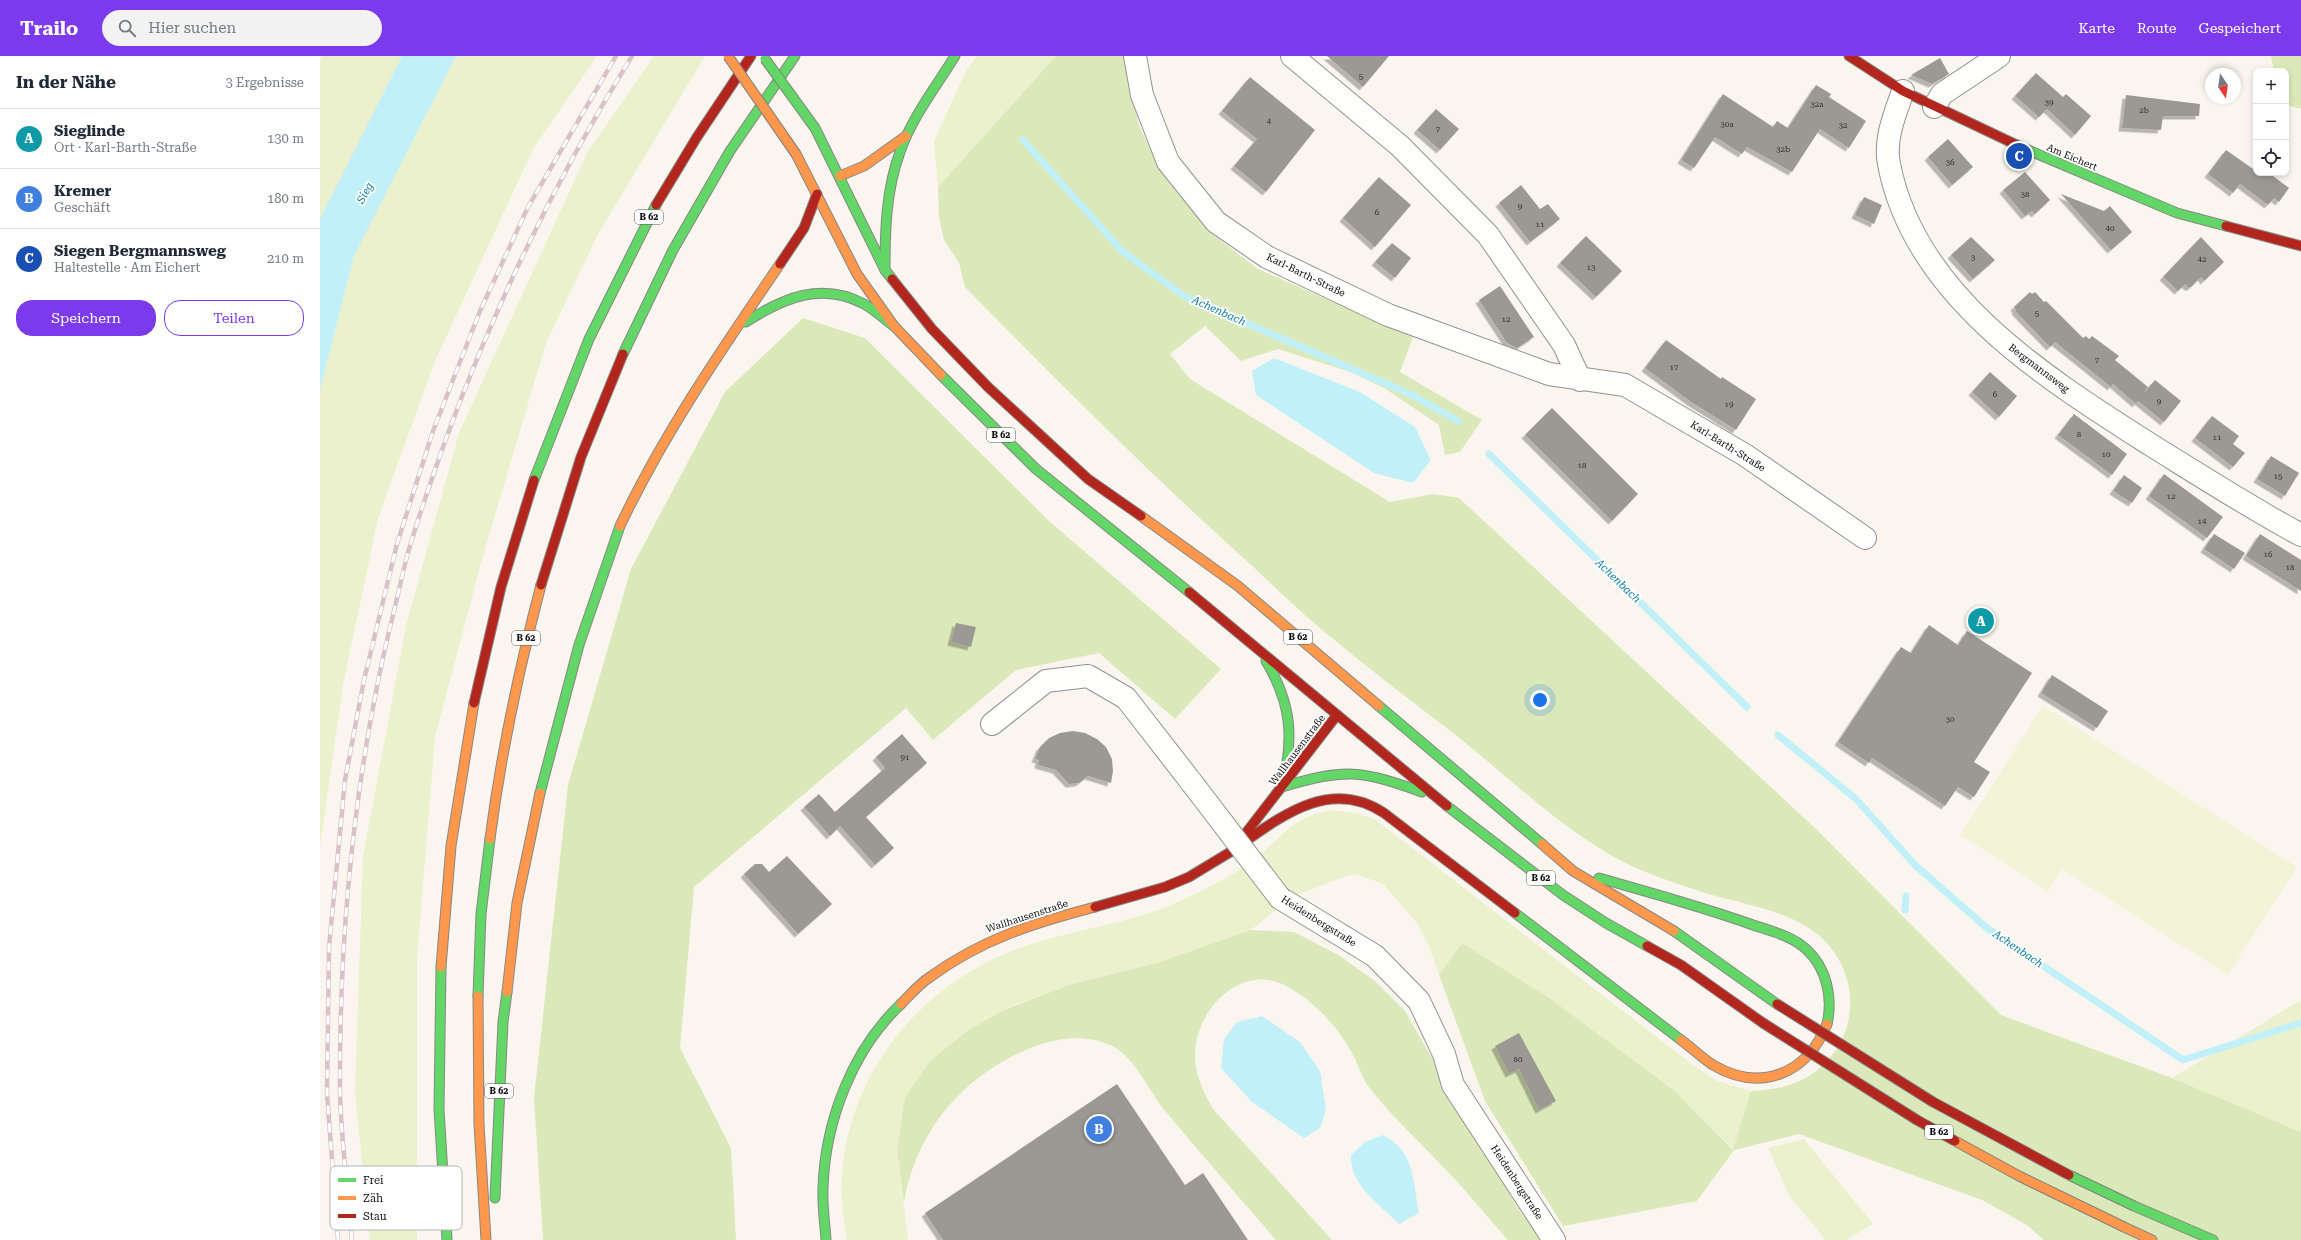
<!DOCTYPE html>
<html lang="de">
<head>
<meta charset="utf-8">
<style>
  body { margin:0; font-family:"Roboto Serif",serif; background:#f2f2f3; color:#1f2937 }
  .controls { position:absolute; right:12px; top:12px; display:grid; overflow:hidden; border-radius:8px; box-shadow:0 2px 6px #0003 }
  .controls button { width:36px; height:36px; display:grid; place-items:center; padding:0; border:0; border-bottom:1px solid #e0e1e3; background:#fff; color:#1f2937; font:20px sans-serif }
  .compass { position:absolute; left:1885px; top:12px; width:36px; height:36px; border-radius:50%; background:#fff; box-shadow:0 2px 6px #0003; rotate:167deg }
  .you { position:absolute; left:1220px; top:644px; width:14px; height:14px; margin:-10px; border:3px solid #fff; border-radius:50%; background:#1a73e8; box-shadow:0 0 0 6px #1a73e833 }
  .badge { display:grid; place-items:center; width:26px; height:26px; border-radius:50%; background:#7c3aed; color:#fff; font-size:13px; font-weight:700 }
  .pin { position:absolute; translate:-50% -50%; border:2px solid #fff; box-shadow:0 1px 4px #0006 }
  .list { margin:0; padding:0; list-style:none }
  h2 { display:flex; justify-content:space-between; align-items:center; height:52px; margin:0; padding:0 16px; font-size:17px }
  h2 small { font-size:13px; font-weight:400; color:#747a83 }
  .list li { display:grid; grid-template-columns:26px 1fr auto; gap:12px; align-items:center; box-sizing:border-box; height:60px; padding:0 16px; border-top:1px solid #e0e1e3 }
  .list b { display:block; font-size:15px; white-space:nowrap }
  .list p { margin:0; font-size:13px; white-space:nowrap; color:#747a83 }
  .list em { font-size:13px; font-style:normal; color:#747a83 }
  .actions { display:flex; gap:8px; padding:12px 16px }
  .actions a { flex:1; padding:9px 0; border:1px solid #7c3aed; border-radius:16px; text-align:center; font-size:14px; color:#7c3aed }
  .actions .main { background:#7c3aed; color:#fff }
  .icon { flex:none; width:22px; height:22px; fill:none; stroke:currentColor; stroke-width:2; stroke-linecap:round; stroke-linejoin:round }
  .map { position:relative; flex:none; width:1981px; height:1184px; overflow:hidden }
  header { display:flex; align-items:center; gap:24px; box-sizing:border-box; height:56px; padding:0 20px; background:#7c3aed; color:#fff }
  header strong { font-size:19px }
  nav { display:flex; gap:22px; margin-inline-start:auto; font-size:14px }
  .search { width:280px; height:36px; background:#f2f2f3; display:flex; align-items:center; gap:10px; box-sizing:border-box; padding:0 14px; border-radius:22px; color:#747a83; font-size:15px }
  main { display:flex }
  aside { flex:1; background:#fff }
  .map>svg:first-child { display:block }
  .green { fill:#eaf1cc }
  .forest { fill:#dbe9ba }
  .pitch { fill:#f2f4d7 }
  .water { fill:#c1f0f8 }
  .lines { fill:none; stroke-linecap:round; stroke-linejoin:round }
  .stream { stroke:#c1f0f8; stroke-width:7 }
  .building { fill:#9c9995; filter:url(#shadow) }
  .street-casing { stroke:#93918e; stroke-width:24 }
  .fast-casing { stroke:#898784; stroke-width:11 }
  .slow-casing { stroke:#898784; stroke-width:11 }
  .jam-casing { stroke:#898784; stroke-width:11 }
  .street { stroke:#fefefd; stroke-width:22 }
  .fast { stroke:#63d668; stroke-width:9 }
  .slow { stroke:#ff974d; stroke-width:9 }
  .jam { stroke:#b3261e; stroke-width:9 }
  .rail-casing { stroke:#d8c2c6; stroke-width:4.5 }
  .rail { stroke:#fff; stroke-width:3; stroke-dasharray:9; stroke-linecap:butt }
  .street-bridge-casing { stroke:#93918e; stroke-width:24; stroke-linecap:butt }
  .fast-bridge-casing { stroke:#807e7b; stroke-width:11; stroke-linecap:butt }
  .slow-bridge-casing { stroke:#807e7b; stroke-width:11; stroke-linecap:butt }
  .jam-bridge-casing { stroke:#807e7b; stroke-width:11; stroke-linecap:butt }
  .street-bridge { stroke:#fefefd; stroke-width:22 }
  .fast-bridge { stroke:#63d668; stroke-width:9 }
  .slow-bridge { stroke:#ff974d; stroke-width:9 }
  .jam-bridge { stroke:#b3261e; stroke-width:9 }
  .labels { text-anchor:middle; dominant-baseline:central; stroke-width:4; stroke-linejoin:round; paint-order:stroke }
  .number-label { font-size:8px; fill:#2f2e2e }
  .shield { fill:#fff; stroke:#545454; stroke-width:1 }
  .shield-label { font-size:9px; font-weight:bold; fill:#0b0b0b }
  .street-label { font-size:10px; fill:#0b0b0b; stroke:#fff }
  .water-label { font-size:11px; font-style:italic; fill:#0a7ca0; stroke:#fff }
  .key { fill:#fff; stroke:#b6b6b6; stroke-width:1 }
  .key-label { font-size:11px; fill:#0b0b0b }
</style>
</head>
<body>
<header>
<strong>Trailo</strong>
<div class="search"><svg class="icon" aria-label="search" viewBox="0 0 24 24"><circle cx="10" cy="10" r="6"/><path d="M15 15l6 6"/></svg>Hier suchen</div>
<nav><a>Karte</a><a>Route</a><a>Gespeichert</a></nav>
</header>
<main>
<aside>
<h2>In der Nähe<small>3 Ergebnisse</small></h2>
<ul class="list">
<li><span class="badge" style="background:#0f9aa8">A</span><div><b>Sieglinde</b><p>Ort · Karl-Barth-Straße</p></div><em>130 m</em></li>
<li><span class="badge" style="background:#3f7fe0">B</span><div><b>Kremer</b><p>Geschäft</p></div><em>180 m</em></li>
<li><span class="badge" style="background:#1a4fb4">C</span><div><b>Siegen Bergmannsweg</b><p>Haltestelle · Am Eichert</p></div><em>210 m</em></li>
</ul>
<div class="actions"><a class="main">Speichern</a><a>Teilen</a></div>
</aside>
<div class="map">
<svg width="1981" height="1184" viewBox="0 0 1981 1184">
  <defs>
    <filter id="shadow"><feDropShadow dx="-3.5" dy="3.5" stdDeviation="0" flood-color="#0004"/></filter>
  </defs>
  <rect width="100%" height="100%" fill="#faf6ef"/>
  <g class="green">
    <path d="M2,0H82L0,163V3Z"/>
    <path d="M136,0H277L213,93L115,305L58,462L23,629L0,790V334L34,200Z"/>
    <path d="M334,0H385L278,178L226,287L162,503L115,681L97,901V1184H50L35,1037L43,801L86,570L139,377L267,97Z"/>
    <path d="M657,0H736L618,131L614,85L645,17Z"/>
    <path d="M1011,754L1040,758L1056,764L1369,1006L1395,1024L1431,1035L1414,1094L1355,1035L1228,941L1142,887L1119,919L1109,890L1097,867L1063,828L1036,818L1026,820L972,841L931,874L837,907L749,929L686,952L577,1094L588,1184H527C500,1056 580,935 700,892C753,873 811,868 862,844C888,832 915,819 937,801C966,778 971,762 1011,754Z"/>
    <path d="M1981,944V1076L1852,1022Z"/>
    <path d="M1484,1083L1553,1168L1526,1184H1506L1470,1141L1448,1092Z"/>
  </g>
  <g class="forest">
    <path d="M736,0H803L819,70L843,119L889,176L938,213L1093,281L1080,316L1162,364L1140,396L1125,399L1119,369L1064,332L1030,316L958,293L921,305L885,270L850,298L870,323L1070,446L1113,438L1139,442L1496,773L1681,959L1852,1022L1981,1076V1184H1724L1707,1169L1662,1144L1479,1078L1414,1094L1377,1145L1243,1170L1165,1045L1119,919L1142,887L1228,941L1355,1035L1413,1094L1431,1035C1449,1034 1465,1032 1482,1024C1530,999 1545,941 1514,896C1487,856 1428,850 1385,837C1352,826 1317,815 1287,797C1232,764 1187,720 1137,680C1093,646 1049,613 1007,578C980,556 955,531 929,507C831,419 738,326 645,231L639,207L624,184L619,161L618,131Z"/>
    <path d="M1951,0H1981V53L1966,49V15H1954Z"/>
    <path d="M483,262L545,282L729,465L901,613L855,663L779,597L696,614L613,684L586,652L374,831L360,992L411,1092L416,1184H223L214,1042L248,729L311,513L405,336Z"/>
    <path d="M931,874L974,876L1020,900L1056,926L1085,955L1197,1151L1221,1184H1188C1168,1162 1149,1138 1128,1116C1101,1087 1072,1061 1048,1030C1041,1020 1038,1007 1032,997C1017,970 995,946 968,931C921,904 873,956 875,1002C876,1022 884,1036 893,1053L1012,1184H956C918,1140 879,1096 842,1051C827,1031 814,1000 790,989C749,971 702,992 668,1015C623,1045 593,1093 584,1146L577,1094L585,1042L610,1005L649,974L686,953L749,929L837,907Z"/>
  </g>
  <path class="pitch" d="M1723,650L1977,811L1908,919L1742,813L1728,835L1640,779Z"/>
  <g class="water">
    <path d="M82,0H136L34,200L0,334V163Z"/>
    <path d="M954,302L1040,336L1095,371L1111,404L1093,427L1054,417L936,339L932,315Z"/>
    <path d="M942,960L980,986L1000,1015L1006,1054L1000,1072L984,1082L932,1046L901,1012L904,983L917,966Z"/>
    <path d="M1063,1079C1095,1095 1093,1126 1099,1157L1079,1168C1060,1149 1029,1128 1031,1099L1045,1086Z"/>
  </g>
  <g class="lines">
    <g class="stream">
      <path d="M703,84L802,195L864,240L1092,339L1138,365"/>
      <path d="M1169,398L1427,651"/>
      <path d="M1458,679L1536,743L1595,809L1667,872L1863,1004L1981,967"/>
      <path d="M1585,854L1586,840"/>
    </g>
  </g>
  <g class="building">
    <path d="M1007,0H1069L1043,31Z"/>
    <path d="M1620,2L1629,18L1612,28L1591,19Z"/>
    <path d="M1716,17L1743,41L1746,38L1771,60L1755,79L1727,53L1719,61L1695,40Z"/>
    <path d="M930,21L995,74L946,136L914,110L937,83L902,55Z"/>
    <path d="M1496,29L1511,38L1509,41L1546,65L1529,92L1500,73L1472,116L1427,91L1422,98L1395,81L1374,112L1361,104L1403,38L1453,71L1457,65L1468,72Z"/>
    <path d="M1806,39L1880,48L1879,60H1843L1841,74L1802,72Z"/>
    <path d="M1116,53L1139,73L1120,94L1097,74Z"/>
    <path d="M1628,83L1653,111L1632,129L1608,101Z"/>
    <path d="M1906,94L1936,115V117H1949L1969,132L1959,146L1954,142L1948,149L1920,128L1913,137L1888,118Z"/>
    <path d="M1705,116L1730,144L1715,158L1712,155L1705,160L1683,134Z"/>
    <path d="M1059,121L1091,149L1055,191L1023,162Z"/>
    <path d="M1201,129L1220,153L1228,148L1240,163L1210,186L1179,147Z"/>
    <path d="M1741,138L1784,155L1790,150L1812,176L1791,194Z"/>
    <path d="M1544,141L1562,149L1554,168L1535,159Z"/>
    <path d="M1266,180L1302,215L1276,241L1240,207Z"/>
    <path d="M1651,181L1675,204L1653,223L1631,199Z"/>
    <path d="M1881,181L1904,206L1884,225L1881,221L1871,231H1868L1865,228L1858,235L1843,221Z"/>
    <path d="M1072,187L1091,202L1075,222L1055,206Z"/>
    <path d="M1180,230L1214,281L1197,292L1187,287L1159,244Z"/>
    <path d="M1710,236L1712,238L1715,236L1724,246L1726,245L1763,282L1766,280L1769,283L1772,280L1799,300L1795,304L1828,331L1823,338L1835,324L1861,345L1844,366L1818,345L1816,348L1793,328L1791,331L1735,286L1730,291L1695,255L1696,254L1694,251Z"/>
    <path d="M1346,284L1401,323L1402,321L1436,343L1416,374L1371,346L1325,312Z"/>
    <path d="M1670,316L1697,340L1679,361L1652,336Z"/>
    <path d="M1232,352L1318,438L1292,465L1205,379Z"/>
    <path d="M1754,358L1807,398L1792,419L1738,379Z"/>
    <path d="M1892,360L1919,380L1913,388L1925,397L1913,411L1875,382Z"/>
    <path d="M1951,400L1979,417L1965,440L1937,423Z"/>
    <path d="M1844,418L1903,461L1887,482L1829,440Z"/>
    <path d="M1804,419L1822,432L1812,447L1793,435Z"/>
    <path d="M1894,478L1925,497L1914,513L1884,493Z"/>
    <path d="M1940,478L1981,504V535L1926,500Z"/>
    <path d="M636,567L656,571L651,591L631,586Z"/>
    <path d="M1609,569L1638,589L1647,575L1712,617L1654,706L1670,716L1654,741L1638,731L1625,750L1552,702L1549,707L1518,686L1581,591L1591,597Z"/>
    <path d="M1732,619L1788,655L1777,672L1721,637Z"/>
    <path d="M753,675L765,677L777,683L786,691L792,703L793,715L791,727L768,720L759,727L749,728L736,714L718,709L719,704L715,703L720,691L729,682L740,677Z"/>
    <path d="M582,678L607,707L546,761L574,792L555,809L520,770L510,780L484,751L499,738L515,756L565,712L556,701Z"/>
    <path d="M467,800L512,848L478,878L424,818L435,808H442L449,816Z"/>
    <path d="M1199,977L1236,1045L1219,1054L1199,1013L1189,1018L1175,990Z"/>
    <path d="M797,1028L865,1129L883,1117L928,1184H623L605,1157Z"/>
  </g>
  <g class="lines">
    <defs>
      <g id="street">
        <path d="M815,0L822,39L848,106L896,166L947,201L1068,259L1229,318L1305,329L1425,399L1545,482"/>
        <path d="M972,0L1080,90L1168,179L1244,289L1260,324"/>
        <path d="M1583,35C1575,58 1564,83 1569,108C1594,240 1726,322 1831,389C1881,420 1929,451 1981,479"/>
        <path d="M1614,51L1622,38L1679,0"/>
        <path d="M672,668L726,625L768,620L806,642L872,727"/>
        <path d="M960,842L1055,900L1099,945L1124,998L1133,1029L1234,1184"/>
      </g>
      <g id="fast">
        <path d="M495,72L565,214L572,223"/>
        <path d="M1701,91L1857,157L1906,170"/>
        <path d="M565,214C565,174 566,134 580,96C592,61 616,31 635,0"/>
        <path d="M426,266C463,242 502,225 544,248C555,254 564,263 574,270"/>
        <path d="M303,298L353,194L410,95L475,0"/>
        <path d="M621,319L716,413L869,536"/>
        <path d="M214,424L269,283L336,149"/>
        <path d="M946,605C972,648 974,683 962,731"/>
        <path d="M1059,650L1222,788"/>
        <path d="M962,731C1026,712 1040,714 1102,736"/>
        <path d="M220,737L259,589L300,470"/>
        <path d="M1127,750L1243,839L1286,867L1327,890"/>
        <path d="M1279,822C1331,837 1383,851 1433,869C1451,875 1472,880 1486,893C1507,912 1513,942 1507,968"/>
        <path d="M1195,857L1361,984"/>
        <path d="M1354,875L1457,948"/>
        <path d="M121,911L119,1053L127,1184"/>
        <path d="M158,940L161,858L170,783"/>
        <path d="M175,1142L183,966L187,936"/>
        <path d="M1814,1150L1893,1184"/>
        <path d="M506,1184C505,1167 502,1149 503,1132C505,1066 532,994 581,948"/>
      </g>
      <g id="slow">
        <path d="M476,98L537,218L574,270L621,319"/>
        <path d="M520,120L544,110L586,80"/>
        <path d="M821,460L918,530L1059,650"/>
        <path d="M300,470C344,377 402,293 460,208"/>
        <path d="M170,783C181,697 199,613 221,529"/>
        <path d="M1222,788L1253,815L1354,875"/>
        <path d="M121,911L131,790L154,647"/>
        <path d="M187,936L197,847L220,737"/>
        <path d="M158,940L159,1068L166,1184"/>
        <path d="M581,948C590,939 599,928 610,921C662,883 714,867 775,851"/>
        <path d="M1361,984C1372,992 1382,1002 1393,1009C1441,1037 1487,1018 1507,968"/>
        <path d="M1804,1171L1832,1184"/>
      </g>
      <g id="jam">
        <path d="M1529,0L1583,35L1701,91"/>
        <path d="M336,149L377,81L431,0"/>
        <path d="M1906,170L1981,190"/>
        <path d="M460,208L484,172L497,138"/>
        <path d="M572,223L612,273L668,331L768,423L821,460"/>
        <path d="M221,529L261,401L303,298"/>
        <path d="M869,536L1127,750"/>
        <path d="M154,647L181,531L214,424"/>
        <path d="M913,794C959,762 1009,720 1064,757L1195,857"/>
        <path d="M775,851L845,831L869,821L912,795L1017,659"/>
        <path d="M1327,890L1361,909L1443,967"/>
      </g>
    </defs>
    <use href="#street" class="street-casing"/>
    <use href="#fast" class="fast-casing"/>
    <use href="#slow" class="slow-casing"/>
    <use href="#jam" class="jam-casing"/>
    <use href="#street" class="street"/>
    <use href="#fast" class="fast"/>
    <use href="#slow" class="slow"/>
    <use href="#jam" class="jam"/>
    <defs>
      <g id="rail">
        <path d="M18,1184L7,1037L9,891L25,724L44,624L77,488L113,375L160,255L208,151L296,0"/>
        <path d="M32,1184C28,1135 21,1084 20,1035C19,879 34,723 70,571C77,545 82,518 89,493C142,320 217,153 312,0"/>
      </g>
    </defs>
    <use href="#rail" class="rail-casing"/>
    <use href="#rail" class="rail"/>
    <defs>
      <path id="street-bridge" d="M872,727L960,842"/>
      <g id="fast-bridge">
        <path d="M445,3L495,72"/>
        <path d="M1749,1119L1814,1150"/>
      </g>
      <g id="slow-bridge">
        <path d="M408,0L476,98"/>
        <path d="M1635,1085L1699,1120L1804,1171"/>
      </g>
      <g id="jam-bridge">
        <path d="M1457,948L1613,1046L1749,1119"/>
        <path d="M1443,967L1597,1064L1635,1085"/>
      </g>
    </defs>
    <use href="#street-bridge" class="street-bridge-casing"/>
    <use href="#fast-bridge" class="fast-bridge-casing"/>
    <use href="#slow-bridge" class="slow-bridge-casing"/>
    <use href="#jam-bridge" class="jam-bridge-casing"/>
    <use href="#street-bridge" class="street-bridge"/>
    <use href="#fast-bridge" class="fast-bridge"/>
    <use href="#slow-bridge" class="slow-bridge"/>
    <use href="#jam-bridge" class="jam-bridge"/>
  </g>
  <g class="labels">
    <g class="number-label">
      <text x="1041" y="20">5</text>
      <text x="1729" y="46">39</text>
      <text x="1497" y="48">32a</text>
      <text x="1824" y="54">2b</text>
      <text x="949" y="65">4</text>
      <text x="1407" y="68">30a</text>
      <text x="1523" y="69">32</text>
      <text x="1118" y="73">7</text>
      <text x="1463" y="93">32b</text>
      <text x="1630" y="106">36</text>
      <text x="1705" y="138">38</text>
      <text x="1200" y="150">9</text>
      <text x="1057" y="156">6</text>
      <text x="1220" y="168">11</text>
      <text x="1790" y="172">40</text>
      <text x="1653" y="201">3</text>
      <text x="1882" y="203">42</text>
      <text x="1271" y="211">13</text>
      <text x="1717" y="257">5</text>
      <text x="1186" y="263">12</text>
      <text x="1777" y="304">7</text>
      <text x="1354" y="311">17</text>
      <text x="1675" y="338">6</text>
      <text x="1839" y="345">9</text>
      <text x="1409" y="348">19</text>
      <text x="1759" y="378">8</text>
      <text x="1897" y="381">11</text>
      <text x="1786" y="398">10</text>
      <text x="1262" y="409">18</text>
      <text x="1958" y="420">15</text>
      <text x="1851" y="440">12</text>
      <text x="1882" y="465">14</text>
      <text x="1948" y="498">16</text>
      <text x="1970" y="511">18</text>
      <text x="1630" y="663">30</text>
      <text x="585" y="701">91</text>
      <text x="1198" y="1003">80</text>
    </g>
    <g class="shield">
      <rect x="315" y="154" width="28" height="14" rx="3"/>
      <rect x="667" y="372" width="28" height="14" rx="3"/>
      <rect x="964" y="574" width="28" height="14" rx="3"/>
      <rect x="192" y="575" width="28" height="14" rx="3"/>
      <rect x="1207" y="815" width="28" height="14" rx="3"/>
      <rect x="165" y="1028" width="28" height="14" rx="3"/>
      <rect x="1605" y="1069" width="28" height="14" rx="3"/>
    </g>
    <g class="shield-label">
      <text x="329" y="161">B 62</text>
      <text x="681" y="379">B 62</text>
      <text x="978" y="581">B 62</text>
      <text x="206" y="582">B 62</text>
      <text x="1221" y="822">B 62</text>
      <text x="179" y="1035">B 62</text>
      <text x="1619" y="1076">B 62</text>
    </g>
    <g class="street-label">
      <text transform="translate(1752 101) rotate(23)">Am Eichert</text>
      <text transform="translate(986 219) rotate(26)">Karl-Barth-Straße</text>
      <text transform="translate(1719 312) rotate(37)">Bergmannsweg</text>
      <text transform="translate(1408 390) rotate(32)">Karl-Barth-Straße</text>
      <text transform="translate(977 694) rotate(-53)">Wallhausenstraße</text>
      <text transform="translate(707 860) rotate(-18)">Wallhausenstraße</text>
      <text transform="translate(999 865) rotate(32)">Heidenbergstraße</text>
      <text transform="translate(1197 1126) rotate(57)">Heidenbergstraße</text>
    </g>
    <g class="water-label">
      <text transform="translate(45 137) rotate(-62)">Sieg</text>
      <text transform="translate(899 255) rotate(24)">Achenbach</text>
      <text transform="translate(1298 525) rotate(44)">Achenbach</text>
      <text transform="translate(1698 893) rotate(34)">Achenbach</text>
    </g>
  </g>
  <rect x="10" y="1110" width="132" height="64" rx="6" class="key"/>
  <rect x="18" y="1122" width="18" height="4" fill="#63d668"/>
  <rect x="18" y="1140" width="18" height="4" fill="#ff974d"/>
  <rect x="18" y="1158" width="18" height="4" fill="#b3261e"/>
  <g class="key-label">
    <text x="43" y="1128">Frei</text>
    <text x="43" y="1146">Zäh</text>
    <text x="43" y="1164">Stau</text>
  </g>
</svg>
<div class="controls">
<button>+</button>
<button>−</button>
<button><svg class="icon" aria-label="locate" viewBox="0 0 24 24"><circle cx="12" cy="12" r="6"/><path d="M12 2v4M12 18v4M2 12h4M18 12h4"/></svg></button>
</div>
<svg class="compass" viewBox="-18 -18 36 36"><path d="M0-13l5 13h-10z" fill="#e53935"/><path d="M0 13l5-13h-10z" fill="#747a83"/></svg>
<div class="you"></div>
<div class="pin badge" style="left:1661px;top:565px;background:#0f9aa8">A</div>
<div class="pin badge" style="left:779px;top:1073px;background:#3f7fe0">B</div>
<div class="pin badge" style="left:1699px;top:100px;background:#1a4fb4">C</div>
</div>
</main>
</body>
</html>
